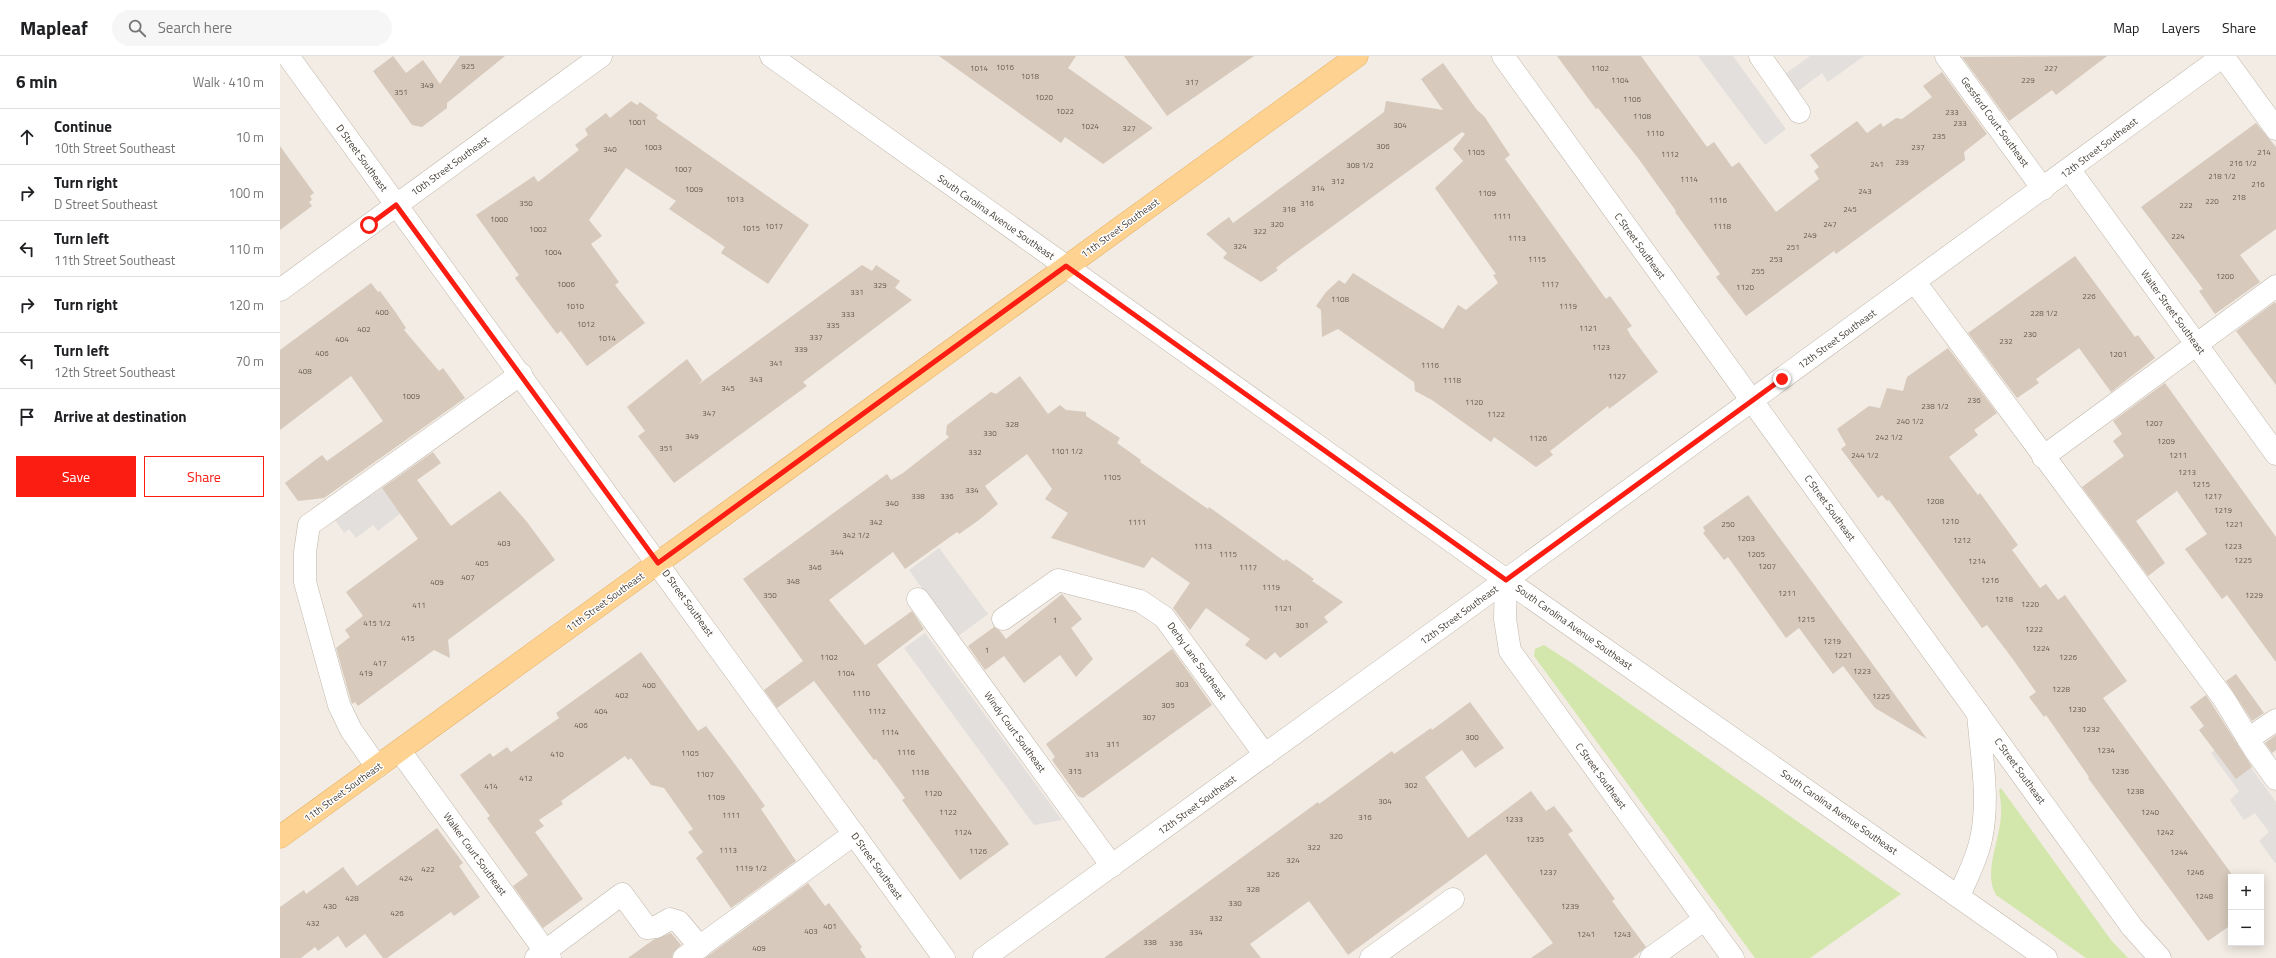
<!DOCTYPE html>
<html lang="en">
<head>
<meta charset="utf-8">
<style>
  body { margin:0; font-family:"Titillium Web",sans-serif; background:#f6f6f6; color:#202124 }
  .controls { position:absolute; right:12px; bottom:12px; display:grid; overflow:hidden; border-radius:0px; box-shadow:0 2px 10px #0003 }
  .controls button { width:36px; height:36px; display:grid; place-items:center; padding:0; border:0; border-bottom:1px solid #e0e0e0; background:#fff; color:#202124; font:20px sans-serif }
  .stop { position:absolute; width:12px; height:12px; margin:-9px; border:3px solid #fb1c12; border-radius:50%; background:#fff }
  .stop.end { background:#fb1c12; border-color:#fff; box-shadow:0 1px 4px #0008 }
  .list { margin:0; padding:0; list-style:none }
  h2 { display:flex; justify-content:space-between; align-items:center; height:52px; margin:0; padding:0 16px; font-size:17px }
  h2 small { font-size:13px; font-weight:400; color:#757577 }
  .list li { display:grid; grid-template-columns:26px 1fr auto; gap:12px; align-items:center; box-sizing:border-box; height:56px; padding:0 16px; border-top:1px solid #e0e0e0 }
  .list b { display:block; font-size:15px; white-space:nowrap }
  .list p { margin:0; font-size:13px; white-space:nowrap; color:#757577 }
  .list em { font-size:13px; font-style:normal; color:#757577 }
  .actions { display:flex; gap:8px; padding:12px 16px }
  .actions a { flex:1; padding:9px 0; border:1px solid #fb1c12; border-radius:0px; text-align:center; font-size:14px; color:#fb1c12 }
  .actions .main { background:#fb1c12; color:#fff }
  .icon { flex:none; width:22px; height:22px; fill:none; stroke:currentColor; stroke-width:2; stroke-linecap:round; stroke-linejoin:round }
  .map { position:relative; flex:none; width:1996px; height:902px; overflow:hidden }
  header { display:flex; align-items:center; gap:24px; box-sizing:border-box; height:56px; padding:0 20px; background:#fff; border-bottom:1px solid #e0e0e0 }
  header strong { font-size:19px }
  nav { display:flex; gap:22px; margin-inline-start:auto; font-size:14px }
  .search { width:280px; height:36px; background:#f6f6f6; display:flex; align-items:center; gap:10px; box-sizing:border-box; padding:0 14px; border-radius:22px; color:#757577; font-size:15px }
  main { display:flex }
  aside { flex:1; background:#fff }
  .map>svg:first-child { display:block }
  .green { fill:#d3e7ac }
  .parking { fill:#e3dfdd }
  .building { fill:#d7c9bc }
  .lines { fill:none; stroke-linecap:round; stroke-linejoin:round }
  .minor-casing { stroke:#c0b6aa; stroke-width:23 }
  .major-casing { stroke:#e4ae61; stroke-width:23 }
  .minor { stroke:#fff; stroke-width:22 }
  .major { stroke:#fed391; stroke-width:22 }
  .route { stroke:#fb1c12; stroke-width:5 }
  .labels { text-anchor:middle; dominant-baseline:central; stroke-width:3; stroke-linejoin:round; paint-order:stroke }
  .number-label { font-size:8px; fill:#695f56 }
  .street-label { font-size:10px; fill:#443c34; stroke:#fff }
</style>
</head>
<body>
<header>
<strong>Mapleaf</strong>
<div class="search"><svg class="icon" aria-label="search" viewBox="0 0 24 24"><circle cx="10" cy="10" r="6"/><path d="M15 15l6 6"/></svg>Search here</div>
<nav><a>Map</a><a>Layers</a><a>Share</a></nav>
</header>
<main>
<aside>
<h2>6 min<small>Walk · 410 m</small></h2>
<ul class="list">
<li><svg class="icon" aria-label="ahead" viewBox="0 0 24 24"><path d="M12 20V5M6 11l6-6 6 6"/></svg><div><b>Continue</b><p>10th Street Southeast</p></div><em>10 m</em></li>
<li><svg class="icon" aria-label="right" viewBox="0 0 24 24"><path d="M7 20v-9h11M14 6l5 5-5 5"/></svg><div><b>Turn right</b><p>D Street Southeast</p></div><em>100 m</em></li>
<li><svg class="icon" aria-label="left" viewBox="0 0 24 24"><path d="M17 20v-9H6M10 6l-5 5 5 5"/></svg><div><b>Turn left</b><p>11th Street Southeast</p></div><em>110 m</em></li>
<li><svg class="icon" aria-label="right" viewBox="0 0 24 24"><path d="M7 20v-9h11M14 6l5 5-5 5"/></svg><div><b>Turn right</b></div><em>120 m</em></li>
<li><svg class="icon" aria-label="left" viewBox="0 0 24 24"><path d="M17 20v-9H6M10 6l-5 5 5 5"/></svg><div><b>Turn left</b><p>12th Street Southeast</p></div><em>70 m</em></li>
<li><svg class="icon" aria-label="arrive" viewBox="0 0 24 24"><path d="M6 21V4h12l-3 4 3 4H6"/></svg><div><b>Arrive at destination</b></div></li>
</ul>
<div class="actions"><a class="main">Save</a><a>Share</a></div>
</aside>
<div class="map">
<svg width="1996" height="902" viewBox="0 0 1996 902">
  <rect width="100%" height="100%" fill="#f2ece4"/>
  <g class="green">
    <path d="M1264,589L1292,607L1621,838L1530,902H1475L1254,600L1255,593Z"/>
    <path d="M1721,732L1831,884L1848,902H1806L1716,839C1704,818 1717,791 1720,768C1722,757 1721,745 1719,734Z"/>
  </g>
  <g class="parking">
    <path d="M1418,0H1453L1506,73L1485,89Z"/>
    <path d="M1530,0H1584L1548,26L1542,17L1517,36L1505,18Z"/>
    <path d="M102,432L121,457L98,475L93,469L76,482L69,473L64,477L55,464Z"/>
    <path d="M659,492L708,558L677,581L629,514Z"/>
    <path d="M645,577L782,764L754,769L624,592Z"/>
    <path d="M1950,683L1996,746V808L1979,785L1989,776L1975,757L1964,764L1950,744L1959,735L1931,697Z"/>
  </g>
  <g class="building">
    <path d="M113,0L126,17L143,4L160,28L180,0H225L167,47V52L142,71L132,69L93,15Z"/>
    <path d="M659,0H796L788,12L873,72L823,108L785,81L781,87Z"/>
    <path d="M844,0H974L887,60Z"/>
    <path d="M1277,0H1361L1427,91L1434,86L1452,111L1459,106L1496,156L1539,123L1534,115L1539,111L1530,99L1577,65L1587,77L1601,67L1603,71L1616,62L1622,63L1652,41L1643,30L1662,16L1707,78L1684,96L1685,104L1556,198L1554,195L1466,260L1436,221L1440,218L1395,156L1396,155L1358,102L1318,52L1316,53Z"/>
    <path d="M1827,0L1776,39L1772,34L1729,65L1682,1Z"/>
    <path d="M1163,7L1197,54L1204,60L1230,99L1225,103L1326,243L1330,240L1352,270L1347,273L1351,280L1378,316L1329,353L1328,350L1270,395L1273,399L1256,411L1214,381L1211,386L1152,344L1135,335L1134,326L1058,273L1042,281L1041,254L1036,250L1046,236L1059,224L1065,228L1073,217L1163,273L1178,249L1186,254L1218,227L1213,219L1216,218L1155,132L1183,105L1173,93L1185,78L1182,76L1006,204L996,212L998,214L981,226L943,202L947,197L926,178L949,161L953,167L1077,76L1104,56L1106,45L1163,54L1141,23Z"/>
    <path d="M351,45L357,49L360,46L378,59L376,62L529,169L488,228L441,197L445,191L389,153L396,145L346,112L309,164L322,180L311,188L339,226L335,229L365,267L307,310L281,275L277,278L235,222L239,219L196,159L254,120L258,126L299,94L295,89L308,79L305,73L326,57L330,62Z"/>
    <path d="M1976,67L1996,91V173L1960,199L1980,226L1935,258L1919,235L1923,233L1861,151Z"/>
    <path d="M0,90L34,137L30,140L32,144L29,146L32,150L0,174Z"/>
    <path d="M1795,200L1855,281L1858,279L1875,302L1831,336L1799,292L1756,323L1759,327L1737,342L1688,277Z"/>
    <path d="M582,209L592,215L596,209L620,225L615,232L632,244L523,326L527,330L394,427L358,380L365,375L347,351L407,303L422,324L419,328Z"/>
    <path d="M91,227L98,236L100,235L116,257L126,272L124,274L159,315L163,312L185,342L44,442L18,445L5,427L42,399L47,405L103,365L71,320L0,374V294Z"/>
    <path d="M1995,246L1996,248V329L1956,275Z"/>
    <path d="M1668,292L1717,357L1694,374L1698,379L1669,401L1698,439L1700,437L1738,489L1732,494L1760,532L1766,528L1778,544L1785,539L1847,625L1823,642L1951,817V869L1928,885L1808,722L1809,721L1766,659L1764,661L1749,641L1756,636L1732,602L1707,569L1702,572L1609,444L1607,445L1602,439L1598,442L1561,393L1566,389L1557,373L1589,350L1600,352L1607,332L1623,335L1627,321Z"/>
    <path d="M740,320L768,358L780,349L786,354L806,356V360L840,382L837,387L861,404L860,406L928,453L929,451L1004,505L1006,503L1019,512L1034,523L1032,525L1063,546L1044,561L1048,566L1000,602L995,596L986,604L965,589L970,583L926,552L910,574L893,552L910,527L872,501L864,512L771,482L788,457L765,443L772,433L747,398L705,430L718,448L699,464L679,478L677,476L625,513L613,496L549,544L585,589L632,555L644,573L597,609L729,788L680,824L622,744L625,742L596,703L594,704L534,625L497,652L484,634L523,605L463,523L607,418L611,424L623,417L669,381L666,378L667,369L711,336L716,338Z"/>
    <path d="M1885,327L1996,481V606L1947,539L1942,543L1905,493L1927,478L1897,435L1856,465L1885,507L1868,520L1802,431L1844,400L1833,385L1842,378L1833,365Z"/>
    <path d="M153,396L161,407L137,424L171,470L220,435L247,466L275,504L168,584L170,602L154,594L78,650L75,646L72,648L71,645L56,592L70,581L65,574L83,560L66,536L138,483L102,432Z"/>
    <path d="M1468,439L1583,595L1647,683L1595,652L1563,610L1553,618L1519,572L1506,582L1448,501L1444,504L1423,477L1425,475L1423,471Z"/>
    <path d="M782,538L802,563L791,572L813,603L796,621L780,599L744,627L724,600L705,614L688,590L714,571L720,575L726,583Z"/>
    <path d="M892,593L932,649L803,742L798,740L772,704L775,701L766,688Z"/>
    <path d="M361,596L418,675L426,670L457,711L485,750L481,753L516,805L451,852L416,802L423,796L408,776L413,773L384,732L371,729L351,702L348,704L345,700L281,745L283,748L259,764L264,770L255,776L303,843L263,872L233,830L248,819L207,762L210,760L180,719L210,697L213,701L227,691L231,696L279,662L276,657Z"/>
    <path d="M1956,618L1984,657L1972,665L1946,625Z"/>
    <path d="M1926,639L1972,711L1956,723L1919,674L1924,670L1910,651Z"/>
    <path d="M1190,646L1224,692L1195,712L1182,694L1145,721L1188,782L1251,735L1266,755L1274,750L1293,775L1288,778L1335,843L1332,845L1366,891L1353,902H1251L1273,887L1206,798L1068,899L1029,845L970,888L981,902H824L1038,746L1039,748L1112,695L1114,698L1151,672L1152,674Z"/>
    <path d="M1996,679V694L1992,697L1985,687Z"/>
    <path d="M157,772L183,807L179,810L200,841L174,860L171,856L107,902H103L85,878L66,892L58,880L38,895L35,891L21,902H0V851L24,834L26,838L63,811L77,830Z"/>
    <path d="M528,827L545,850L549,847L582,891L580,893L586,902H425Z"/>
    <path d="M391,877L401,889L393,897L392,902H348L373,884Z"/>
  </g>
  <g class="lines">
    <defs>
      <g id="minor">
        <path d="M8,0L664,902"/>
        <path d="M491,0L1226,524L1766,902"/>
        <path d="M1223,0L1852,871L1880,902"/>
        <path d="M1480,0L1519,56"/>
        <path d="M1666,0L1763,133"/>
        <path d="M1943,0L1996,73"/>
        <path d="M1789,113L1996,398"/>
        <path d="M1635,226L1944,643L1975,694L1996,723"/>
        <path d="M0,234L321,0"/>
        <path d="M1763,401L1996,230"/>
        <path d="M1226,524L1225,563L1230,595L1453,902"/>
        <path d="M638,543L832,810"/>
        <path d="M723,563L778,524L860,545L884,561L985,699"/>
        <path d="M1968,683L1996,664"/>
        <path d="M120,695L270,902"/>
        <path d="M97,711L71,674L59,649L25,526V496L29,469L241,318"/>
        <path d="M1679,840C1687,821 1697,803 1701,783C1710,742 1701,698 1698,657"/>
        <path d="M256,902L342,838L367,872L376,871L390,863L399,866L420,891"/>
        <path d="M404,902L574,778"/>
        <path d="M704,902L1226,524L1943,0"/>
        <path d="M1091,902L1173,843"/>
        <path d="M1371,902L1425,863"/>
      </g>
      <path id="major" d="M0,781L1077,0"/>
    </defs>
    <use href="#minor" class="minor-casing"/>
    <use href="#major" class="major-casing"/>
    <use href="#minor" class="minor"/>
    <use href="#major" class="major"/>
  </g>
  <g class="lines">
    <path class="route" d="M89,169L116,149L378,507L786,210L1226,524L1502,323"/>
  </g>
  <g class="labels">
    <g class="number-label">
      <text x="188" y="10">925</text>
      <text x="725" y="11">1016</text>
      <text x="699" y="12">1014</text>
      <text x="1320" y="12">1102</text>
      <text x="1771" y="12">227</text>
      <text x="750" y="20">1018</text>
      <text x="1340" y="24">1104</text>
      <text x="1748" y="24">229</text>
      <text x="912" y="26">317</text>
      <text x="147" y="29">349</text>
      <text x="121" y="36">351</text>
      <text x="764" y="41">1020</text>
      <text x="1352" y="43">1106</text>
      <text x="785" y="55">1022</text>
      <text x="1672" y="56">233</text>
      <text x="1362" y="60">1108</text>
      <text x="357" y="66">1001</text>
      <text x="1680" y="67">233</text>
      <text x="1120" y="69">304</text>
      <text x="810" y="70">1024</text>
      <text x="849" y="72">327</text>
      <text x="1375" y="77">1110</text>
      <text x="1659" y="80">235</text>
      <text x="1103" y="90">306</text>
      <text x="373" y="91">1003</text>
      <text x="1638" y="91">237</text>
      <text x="330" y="93">340</text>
      <text x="1196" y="96">1105</text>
      <text x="1984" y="96">214</text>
      <text x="1390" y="98">1112</text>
      <text x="1622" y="106">239</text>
      <text x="1963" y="107">216 1/2</text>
      <text x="1597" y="108">241</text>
      <text x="1080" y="109">308 1/2</text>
      <text x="403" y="113">1007</text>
      <text x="1942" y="120">218 1/2</text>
      <text x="1409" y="123">1114</text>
      <text x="1058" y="125">312</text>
      <text x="1978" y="128">216</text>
      <text x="1038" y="132">314</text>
      <text x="414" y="133">1009</text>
      <text x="1585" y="135">243</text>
      <text x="1207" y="137">1109</text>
      <text x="1959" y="141">218</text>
      <text x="455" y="143">1013</text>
      <text x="1438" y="144">1116</text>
      <text x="1932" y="145">220</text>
      <text x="246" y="147">350</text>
      <text x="1027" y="147">316</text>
      <text x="1906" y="149">222</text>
      <text x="1009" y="153">318</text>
      <text x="1570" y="153">245</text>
      <text x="1222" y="160">1111</text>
      <text x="219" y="163">1000</text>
      <text x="997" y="168">320</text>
      <text x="1550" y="168">247</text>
      <text x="494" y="170">1017</text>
      <text x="1442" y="170">1118</text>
      <text x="471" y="172">1015</text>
      <text x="258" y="173">1002</text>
      <text x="980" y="175">322</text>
      <text x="1530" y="179">249</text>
      <text x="1898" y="180">224</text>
      <text x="1237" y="182">1113</text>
      <text x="960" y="190">324</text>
      <text x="1513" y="191">251</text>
      <text x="273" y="196">1004</text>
      <text x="1257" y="203">1115</text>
      <text x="1496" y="203">253</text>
      <text x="1478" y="215">255</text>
      <text x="1945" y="220">1200</text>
      <text x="286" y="228">1006</text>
      <text x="1270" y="228">1117</text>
      <text x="600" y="229">329</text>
      <text x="1465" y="231">1120</text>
      <text x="577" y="236">331</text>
      <text x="1809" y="240">226</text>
      <text x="1060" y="243">1108</text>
      <text x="295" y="250">1010</text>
      <text x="1288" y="250">1119</text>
      <text x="102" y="256">400</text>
      <text x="1764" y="257">228 1/2</text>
      <text x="568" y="258">333</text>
      <text x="306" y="268">1012</text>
      <text x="553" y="269">335</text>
      <text x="1308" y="272">1121</text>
      <text x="84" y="273">402</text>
      <text x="1750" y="278">230</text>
      <text x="536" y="281">337</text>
      <text x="327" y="282">1014</text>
      <text x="62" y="283">404</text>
      <text x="1726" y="285">232</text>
      <text x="1321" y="291">1123</text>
      <text x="521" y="293">339</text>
      <text x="42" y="297">406</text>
      <text x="1838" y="298">1201</text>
      <text x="496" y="307">341</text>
      <text x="1150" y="309">1116</text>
      <text x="25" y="315">408</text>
      <text x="1337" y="320">1127</text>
      <text x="476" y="323">343</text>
      <text x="1172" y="324">1118</text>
      <text x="448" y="332">345</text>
      <text x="131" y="340">1009</text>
      <text x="1694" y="344">236</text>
      <text x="1194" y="346">1120</text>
      <text x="1655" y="350">238 1/2</text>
      <text x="429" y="357">347</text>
      <text x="1216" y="358">1122</text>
      <text x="1630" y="365">240 1/2</text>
      <text x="1874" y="367">1207</text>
      <text x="732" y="368">328</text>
      <text x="710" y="377">330</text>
      <text x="412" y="380">349</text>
      <text x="1609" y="381">242 1/2</text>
      <text x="1258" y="382">1126</text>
      <text x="1886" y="385">1209</text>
      <text x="386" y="392">351</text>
      <text x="787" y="395">1101 1/2</text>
      <text x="695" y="396">332</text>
      <text x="1585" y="399">244 1/2</text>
      <text x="1898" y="399">1211</text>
      <text x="1907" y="416">1213</text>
      <text x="832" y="421">1105</text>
      <text x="1921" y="428">1215</text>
      <text x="692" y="434">334</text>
      <text x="638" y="440">338</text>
      <text x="667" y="440">336</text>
      <text x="1933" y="440">1217</text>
      <text x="1655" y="445">1208</text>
      <text x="612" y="447">340</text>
      <text x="1943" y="454">1219</text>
      <text x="1670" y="465">1210</text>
      <text x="596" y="466">342</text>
      <text x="857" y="466">1111</text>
      <text x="1448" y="468">250</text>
      <text x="1954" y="468">1221</text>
      <text x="576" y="479">342 1/2</text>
      <text x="1466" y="482">1203</text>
      <text x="1682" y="484">1212</text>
      <text x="224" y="487">403</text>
      <text x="923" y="490">1113</text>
      <text x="1953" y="490">1223</text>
      <text x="557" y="496">344</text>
      <text x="948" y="498">1115</text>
      <text x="1476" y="498">1205</text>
      <text x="1963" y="504">1225</text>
      <text x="1697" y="505">1214</text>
      <text x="202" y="507">405</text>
      <text x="1487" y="510">1207</text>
      <text x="535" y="511">346</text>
      <text x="968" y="511">1117</text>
      <text x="188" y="521">407</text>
      <text x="1710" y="524">1216</text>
      <text x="513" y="525">348</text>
      <text x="157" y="526">409</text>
      <text x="991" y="531">1119</text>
      <text x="1507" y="537">1211</text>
      <text x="490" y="539">350</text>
      <text x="1974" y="539">1229</text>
      <text x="1724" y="543">1218</text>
      <text x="1750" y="548">1220</text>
      <text x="139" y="549">411</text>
      <text x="1003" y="552">1121</text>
      <text x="1526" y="563">1215</text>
      <text x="775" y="564">1</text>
      <text x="97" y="567">415 1/2</text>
      <text x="1022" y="569">301</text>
      <text x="1754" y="573">1222</text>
      <text x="128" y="582">415</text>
      <text x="1552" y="585">1219</text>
      <text x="1761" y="592">1224</text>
      <text x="707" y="594">1</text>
      <text x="1563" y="599">1221</text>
      <text x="549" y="601">1102</text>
      <text x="1788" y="601">1226</text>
      <text x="100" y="607">417</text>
      <text x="1582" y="615">1223</text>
      <text x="86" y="617">419</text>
      <text x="566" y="617">1104</text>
      <text x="902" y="628">303</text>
      <text x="369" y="629">400</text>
      <text x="1781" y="633">1228</text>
      <text x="581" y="637">1110</text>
      <text x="342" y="639">402</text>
      <text x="1601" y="640">1225</text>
      <text x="888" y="649">305</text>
      <text x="1797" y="653">1230</text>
      <text x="321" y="655">404</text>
      <text x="597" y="655">1112</text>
      <text x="869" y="661">307</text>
      <text x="301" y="669">406</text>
      <text x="1811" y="673">1232</text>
      <text x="610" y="676">1114</text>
      <text x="1192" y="681">300</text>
      <text x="833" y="688">311</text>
      <text x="1826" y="694">1234</text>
      <text x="626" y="696">1116</text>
      <text x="410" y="697">1105</text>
      <text x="277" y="698">410</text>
      <text x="812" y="698">313</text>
      <text x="795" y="715">315</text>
      <text x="1840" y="715">1236</text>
      <text x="640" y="716">1118</text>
      <text x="425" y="718">1107</text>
      <text x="246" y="722">412</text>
      <text x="1131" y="729">302</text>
      <text x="211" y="730">414</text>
      <text x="1855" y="735">1238</text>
      <text x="653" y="737">1120</text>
      <text x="436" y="741">1109</text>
      <text x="1105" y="745">304</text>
      <text x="668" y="756">1122</text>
      <text x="1870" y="756">1240</text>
      <text x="451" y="759">1111</text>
      <text x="1085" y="761">316</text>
      <text x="1234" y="763">1233</text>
      <text x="683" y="776">1124</text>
      <text x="1885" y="776">1242</text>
      <text x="1056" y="780">320</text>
      <text x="1255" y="783">1235</text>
      <text x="1034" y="791">322</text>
      <text x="448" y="794">1113</text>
      <text x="698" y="795">1126</text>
      <text x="1899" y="796">1244</text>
      <text x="1013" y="804">324</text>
      <text x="471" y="812">1119 1/2</text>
      <text x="148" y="813">422</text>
      <text x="1268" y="816">1237</text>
      <text x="1915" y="816">1246</text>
      <text x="993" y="818">326</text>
      <text x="126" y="822">424</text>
      <text x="973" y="833">328</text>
      <text x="1924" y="840">1248</text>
      <text x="72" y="842">428</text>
      <text x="955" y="847">330</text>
      <text x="50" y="850">430</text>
      <text x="1290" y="850">1239</text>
      <text x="117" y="857">426</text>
      <text x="936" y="862">332</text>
      <text x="33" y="867">432</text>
      <text x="550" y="870">401</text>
      <text x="531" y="875">403</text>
      <text x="916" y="876">334</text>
      <text x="1306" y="878">1241</text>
      <text x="1342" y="878">1243</text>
      <text x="870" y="886">338</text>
      <text x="896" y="887">336</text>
      <text x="479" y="892">409</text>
    </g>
    <g class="street-label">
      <text transform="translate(1715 66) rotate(54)">Gessford Court Southeast</text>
      <text transform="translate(1819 92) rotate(-37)">12th Street Southeast</text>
      <text transform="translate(82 102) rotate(54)">D Street Southeast</text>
      <text transform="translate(170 110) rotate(-36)">10th Street Southeast</text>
      <text transform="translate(716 161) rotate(35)">South Carolina Avenue Southeast</text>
      <text transform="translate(840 172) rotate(-36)">11th Street Southeast</text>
      <text transform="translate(1360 190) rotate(54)">C Street Southeast</text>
      <text transform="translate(1893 256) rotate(54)">Walter Street Southeast</text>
      <text transform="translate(1557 283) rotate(-36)">12th Street Southeast</text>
      <text transform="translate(1550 452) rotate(54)">C Street Southeast</text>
      <text transform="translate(325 546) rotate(-36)">11th Street Southeast</text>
      <text transform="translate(408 547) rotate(54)">D Street Southeast</text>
      <text transform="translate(1179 559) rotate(-36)">12th Street Southeast</text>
      <text transform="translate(1294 571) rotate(35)">South Carolina Avenue Southeast</text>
      <text transform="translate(917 605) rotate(54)">Derby Lane Southeast</text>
      <text transform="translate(735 676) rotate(54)">Windy Court Southeast</text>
      <text transform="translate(1740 715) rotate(54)">C Street Southeast</text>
      <text transform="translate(1321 720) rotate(54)">C Street Southeast</text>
      <text transform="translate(63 736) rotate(-36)">11th Street Southeast</text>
      <text transform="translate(917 749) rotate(-36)">12th Street Southeast</text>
      <text transform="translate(1559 756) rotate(35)">South Carolina Avenue Southeast</text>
      <text transform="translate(195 798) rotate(54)">Walker Court Southeast</text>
      <text transform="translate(597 810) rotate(54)">D Street Southeast</text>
    </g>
  </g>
</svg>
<div class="controls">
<button>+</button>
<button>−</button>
</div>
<div class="stop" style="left:89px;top:169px"></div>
<div class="stop end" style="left:1502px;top:323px"></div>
</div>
</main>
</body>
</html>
